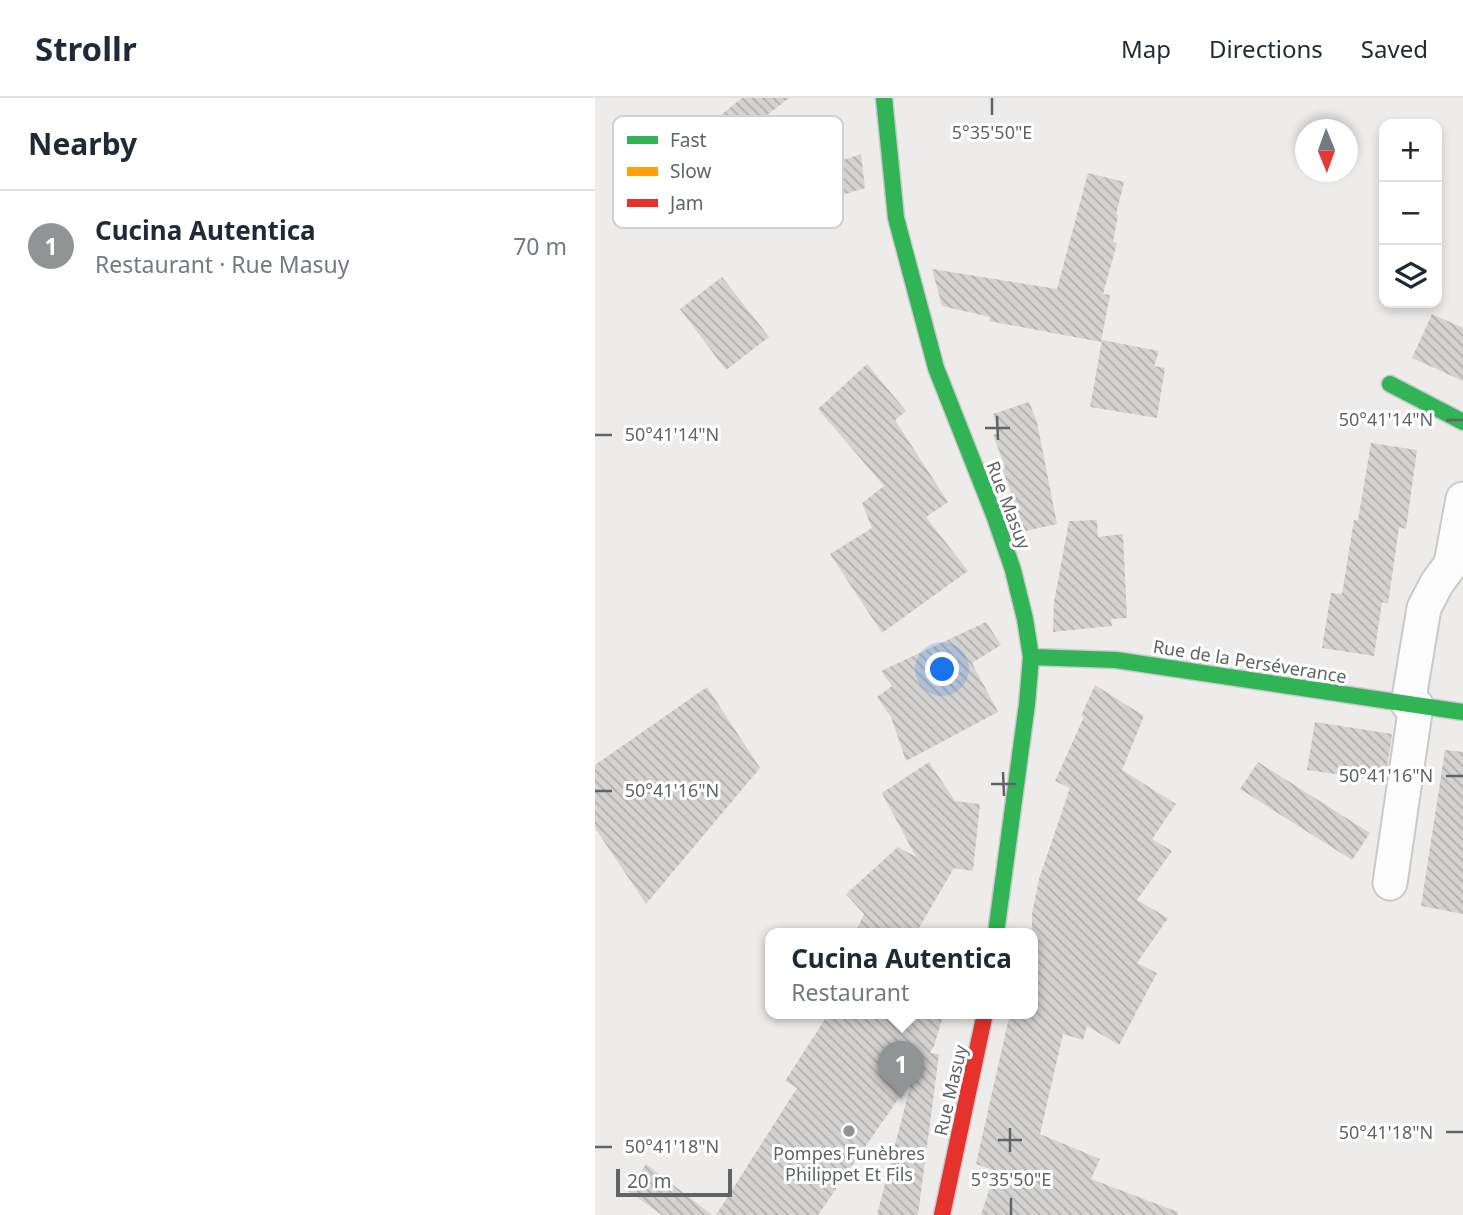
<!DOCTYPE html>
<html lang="en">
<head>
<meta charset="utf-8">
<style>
  body { margin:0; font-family:"Noto Sans",sans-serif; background:#f2f2f3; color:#1f2937 }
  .controls { position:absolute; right:21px; top:21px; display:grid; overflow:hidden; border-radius:14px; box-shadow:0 4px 10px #0003 }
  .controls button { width:63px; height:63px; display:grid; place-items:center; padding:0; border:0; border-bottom:2px solid #e0e1e3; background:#fff; color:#1f2937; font:35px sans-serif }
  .compass { position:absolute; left:700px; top:21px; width:63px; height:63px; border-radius:50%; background:#fff; box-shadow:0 4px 10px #0003; rotate:179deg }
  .scale { position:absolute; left:21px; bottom:18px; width:116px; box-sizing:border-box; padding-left:7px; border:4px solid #5f6566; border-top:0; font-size:19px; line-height:24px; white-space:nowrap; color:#5f6566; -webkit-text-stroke:5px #fff; paint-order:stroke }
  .you { position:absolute; left:348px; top:572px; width:24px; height:24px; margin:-18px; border:5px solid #fff; border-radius:50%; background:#1a73e8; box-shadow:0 0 0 10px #1a73e833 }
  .badge { display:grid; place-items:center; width:46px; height:46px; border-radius:50%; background:#919494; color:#fff; font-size:23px; font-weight:700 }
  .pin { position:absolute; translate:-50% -58px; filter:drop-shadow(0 2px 4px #0008) }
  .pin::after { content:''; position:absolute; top:37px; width:24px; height:21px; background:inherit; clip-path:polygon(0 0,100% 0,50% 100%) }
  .popup { position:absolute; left:170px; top:830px; width:273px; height:91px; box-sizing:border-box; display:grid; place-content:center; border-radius:14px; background:#fff; filter:drop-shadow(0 2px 5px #0005); font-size:23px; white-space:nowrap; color:#747a83 }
  .popup b { font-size:26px; color:#1f2937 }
  .popup::after { content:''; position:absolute; left:50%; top:100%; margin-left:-14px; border:14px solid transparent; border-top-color:#fff }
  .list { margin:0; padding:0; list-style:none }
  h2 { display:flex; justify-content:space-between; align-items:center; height:91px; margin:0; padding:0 28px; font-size:30px }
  h2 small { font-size:23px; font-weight:400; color:#747a83 }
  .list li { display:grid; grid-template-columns:46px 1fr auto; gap:21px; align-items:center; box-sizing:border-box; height:112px; padding:0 28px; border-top:2px solid #e0e1e3 }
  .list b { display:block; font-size:26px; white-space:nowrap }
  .list p { margin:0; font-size:23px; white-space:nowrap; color:#747a83 }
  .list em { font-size:23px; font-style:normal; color:#747a83 }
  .icon { flex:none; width:38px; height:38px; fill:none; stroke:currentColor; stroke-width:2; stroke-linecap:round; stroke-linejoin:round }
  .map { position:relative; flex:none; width:868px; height:1117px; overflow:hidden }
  header { display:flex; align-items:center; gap:42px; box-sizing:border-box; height:98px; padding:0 35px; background:#fff; border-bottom:2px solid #e0e1e3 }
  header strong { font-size:33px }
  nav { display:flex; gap:38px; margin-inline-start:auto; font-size:24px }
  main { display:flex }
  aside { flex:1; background:#fff }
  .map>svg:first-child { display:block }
  .building { fill:url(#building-back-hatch) }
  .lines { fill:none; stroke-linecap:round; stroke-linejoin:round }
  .street-casing { stroke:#c9c9c8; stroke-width:37 }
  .fast-casing { stroke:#cacaca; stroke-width:19 }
  .jam-casing { stroke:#cacaca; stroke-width:19 }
  .street { stroke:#fcfcfc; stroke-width:33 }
  .fast { stroke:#30b455; stroke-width:16 }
  .jam { stroke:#e5322d; stroke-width:16 }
  .ticks { fill:none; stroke:#5f6566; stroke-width:2.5 }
  .poi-dot { fill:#919494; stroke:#fff; stroke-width:2.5 }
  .labels { text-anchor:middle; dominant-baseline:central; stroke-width:6; stroke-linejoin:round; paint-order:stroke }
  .street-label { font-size:18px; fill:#5f6566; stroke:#fff }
  .poi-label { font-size:18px; fill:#5f6566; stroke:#fff }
  .key { fill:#fff; stroke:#cfd1d1; stroke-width:2 }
  .key-label { font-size:19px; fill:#5f6566 }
  .ticks-label { font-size:18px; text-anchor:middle; fill:#5f6566; stroke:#fff; stroke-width:6; stroke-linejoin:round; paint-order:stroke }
</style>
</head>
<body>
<header>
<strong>Strollr</strong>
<nav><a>Map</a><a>Directions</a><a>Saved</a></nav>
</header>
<main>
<aside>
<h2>Nearby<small></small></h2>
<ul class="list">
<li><span class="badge">1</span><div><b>Cucina Autentica</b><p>Restaurant · Rue Masuy</p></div><em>70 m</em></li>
</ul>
</aside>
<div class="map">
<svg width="868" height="1117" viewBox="0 0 868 1117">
  <defs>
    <pattern id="building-back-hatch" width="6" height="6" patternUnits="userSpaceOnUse" patternTransform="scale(1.75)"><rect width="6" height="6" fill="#d5d3d2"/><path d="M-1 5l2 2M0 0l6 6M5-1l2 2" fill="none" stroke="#b0afae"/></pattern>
  </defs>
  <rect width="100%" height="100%" fill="#eeecea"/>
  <g class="building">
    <path d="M147,0H194L86,85L68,64Z"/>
    <path d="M266,56L270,90L222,105L181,130L163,101L207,62L211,75Z"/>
    <path d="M493,75L529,84L521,117H523L518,144L522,145L508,196L515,197L506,244L394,223L395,219L347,208L337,171L462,191Z"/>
    <path d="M127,179L174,239L131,272L85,211Z"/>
    <path d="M837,216L868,230V283L817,260Z"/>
    <path d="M507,242L564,253L559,268L570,270L562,320L495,309Z"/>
    <path d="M272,266L311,313L300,322L353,404L331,419L373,473L287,535L235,456L277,430L267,405L289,388L223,311Z"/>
    <path d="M434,304L442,324L462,426L430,433L407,370L410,369L398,337L403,335L398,316Z"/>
    <path d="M776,345L822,352L811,431L804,429L793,506L787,504L779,558L727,550L736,495L747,496L759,422H763Z"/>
    <path d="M502,422L503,439L528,436L532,520L516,521L517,528L458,534L459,504L474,423Z"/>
    <path d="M391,524L406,547L377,565L403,614L311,663L296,619L282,599L297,588L286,573Z"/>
    <path d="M500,587L549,618L527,672L581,706L557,741L577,753L542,802L573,820L542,865L562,875L524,947L492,928L488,942L468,936L445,1036L505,1061L496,1081L583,1114V1117H386L400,1073L381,1066L415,915H437V816L444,781L475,690L460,683L489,619L486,618Z"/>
    <path d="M112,589L165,670L51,806L0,730V667Z"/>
    <path d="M720,624L797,636L790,683L712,672Z"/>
    <path d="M850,652L868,654V816L826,808Z"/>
    <path d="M334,664L360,703L385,706L378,773L359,770L321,835H260L269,816L251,796L303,749L321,759L287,695Z"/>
    <path d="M663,664L775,735L757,762L645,691Z"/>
    <path d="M234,915H349L339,948L335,955L344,956L323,1117H282L317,981L223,1117H121L202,990L190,983Z"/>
    <path d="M51,1066L117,1117H67L33,1093Z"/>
  </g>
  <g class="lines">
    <defs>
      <g id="street">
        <path d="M813,606L829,510L842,485L856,466L868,401"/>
        <path d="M795,785L821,607"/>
      </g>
      <g id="fast">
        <path d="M289,0L301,120L341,270L399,417L418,472L430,521L436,559L432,606L401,835"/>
        <path d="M795,286L868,324"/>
        <path d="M436,559L521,562L868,614"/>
      </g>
      <path id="jam" d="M347,1117L390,915"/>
    </defs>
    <use href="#street" class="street-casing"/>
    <use href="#fast" class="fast-casing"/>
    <use href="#jam" class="jam-casing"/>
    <use href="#street" class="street"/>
    <use href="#fast" class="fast"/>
    <use href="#jam" class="jam"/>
  </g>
  <path class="ticks" d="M397,0V17M402,318L403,342M851,322H868M390,330H415M0,337H17M408,674L409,698M851,678H868M396,686H421M0,693H17M415,1030V1054M851,1034H868M403,1042H427M0,1049H17M416,1100V1117"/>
  <circle class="poi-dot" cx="254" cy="1033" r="7"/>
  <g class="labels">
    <g class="street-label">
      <text transform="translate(414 407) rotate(69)">Rue Masuy</text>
      <text transform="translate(655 563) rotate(9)">Rue de la Perséverance</text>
      <text transform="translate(355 992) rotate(-77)">Rue Masuy</text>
    </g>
    <g class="poi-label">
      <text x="254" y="1055">Pompes Funèbres<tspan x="254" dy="21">Philippet Et Fils</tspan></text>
    </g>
  </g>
  <rect x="18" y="18" width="230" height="112" rx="10" class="key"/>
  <rect x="32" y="38" width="31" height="8" fill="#30b455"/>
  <rect x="32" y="69" width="31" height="9" fill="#ff9f0a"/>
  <rect x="32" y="101" width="31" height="8" fill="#e5322d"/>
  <g class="key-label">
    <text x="75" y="49">Fast</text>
    <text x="75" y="80">Slow</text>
    <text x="75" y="112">Jam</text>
  </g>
  <g class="ticks-label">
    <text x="397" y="41">5°35'50"E</text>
    <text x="791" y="328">50°41'14"N</text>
    <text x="77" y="343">50°41'14"N</text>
    <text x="791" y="684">50°41'16"N</text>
    <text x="77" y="699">50°41'16"N</text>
    <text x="791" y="1041">50°41'18"N</text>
    <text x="77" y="1055">50°41'18"N</text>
    <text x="416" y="1088">5°35'50"E</text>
  </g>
</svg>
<div class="controls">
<button>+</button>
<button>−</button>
<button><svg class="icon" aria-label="layers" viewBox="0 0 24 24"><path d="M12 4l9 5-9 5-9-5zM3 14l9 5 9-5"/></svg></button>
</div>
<svg class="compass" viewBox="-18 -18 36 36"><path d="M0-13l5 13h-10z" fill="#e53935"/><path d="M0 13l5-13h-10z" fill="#747a83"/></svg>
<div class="scale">20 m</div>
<div class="you"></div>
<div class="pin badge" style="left:306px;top:1001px">1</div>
<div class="popup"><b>Cucina Autentica</b>Restaurant</div>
</div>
</main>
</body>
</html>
